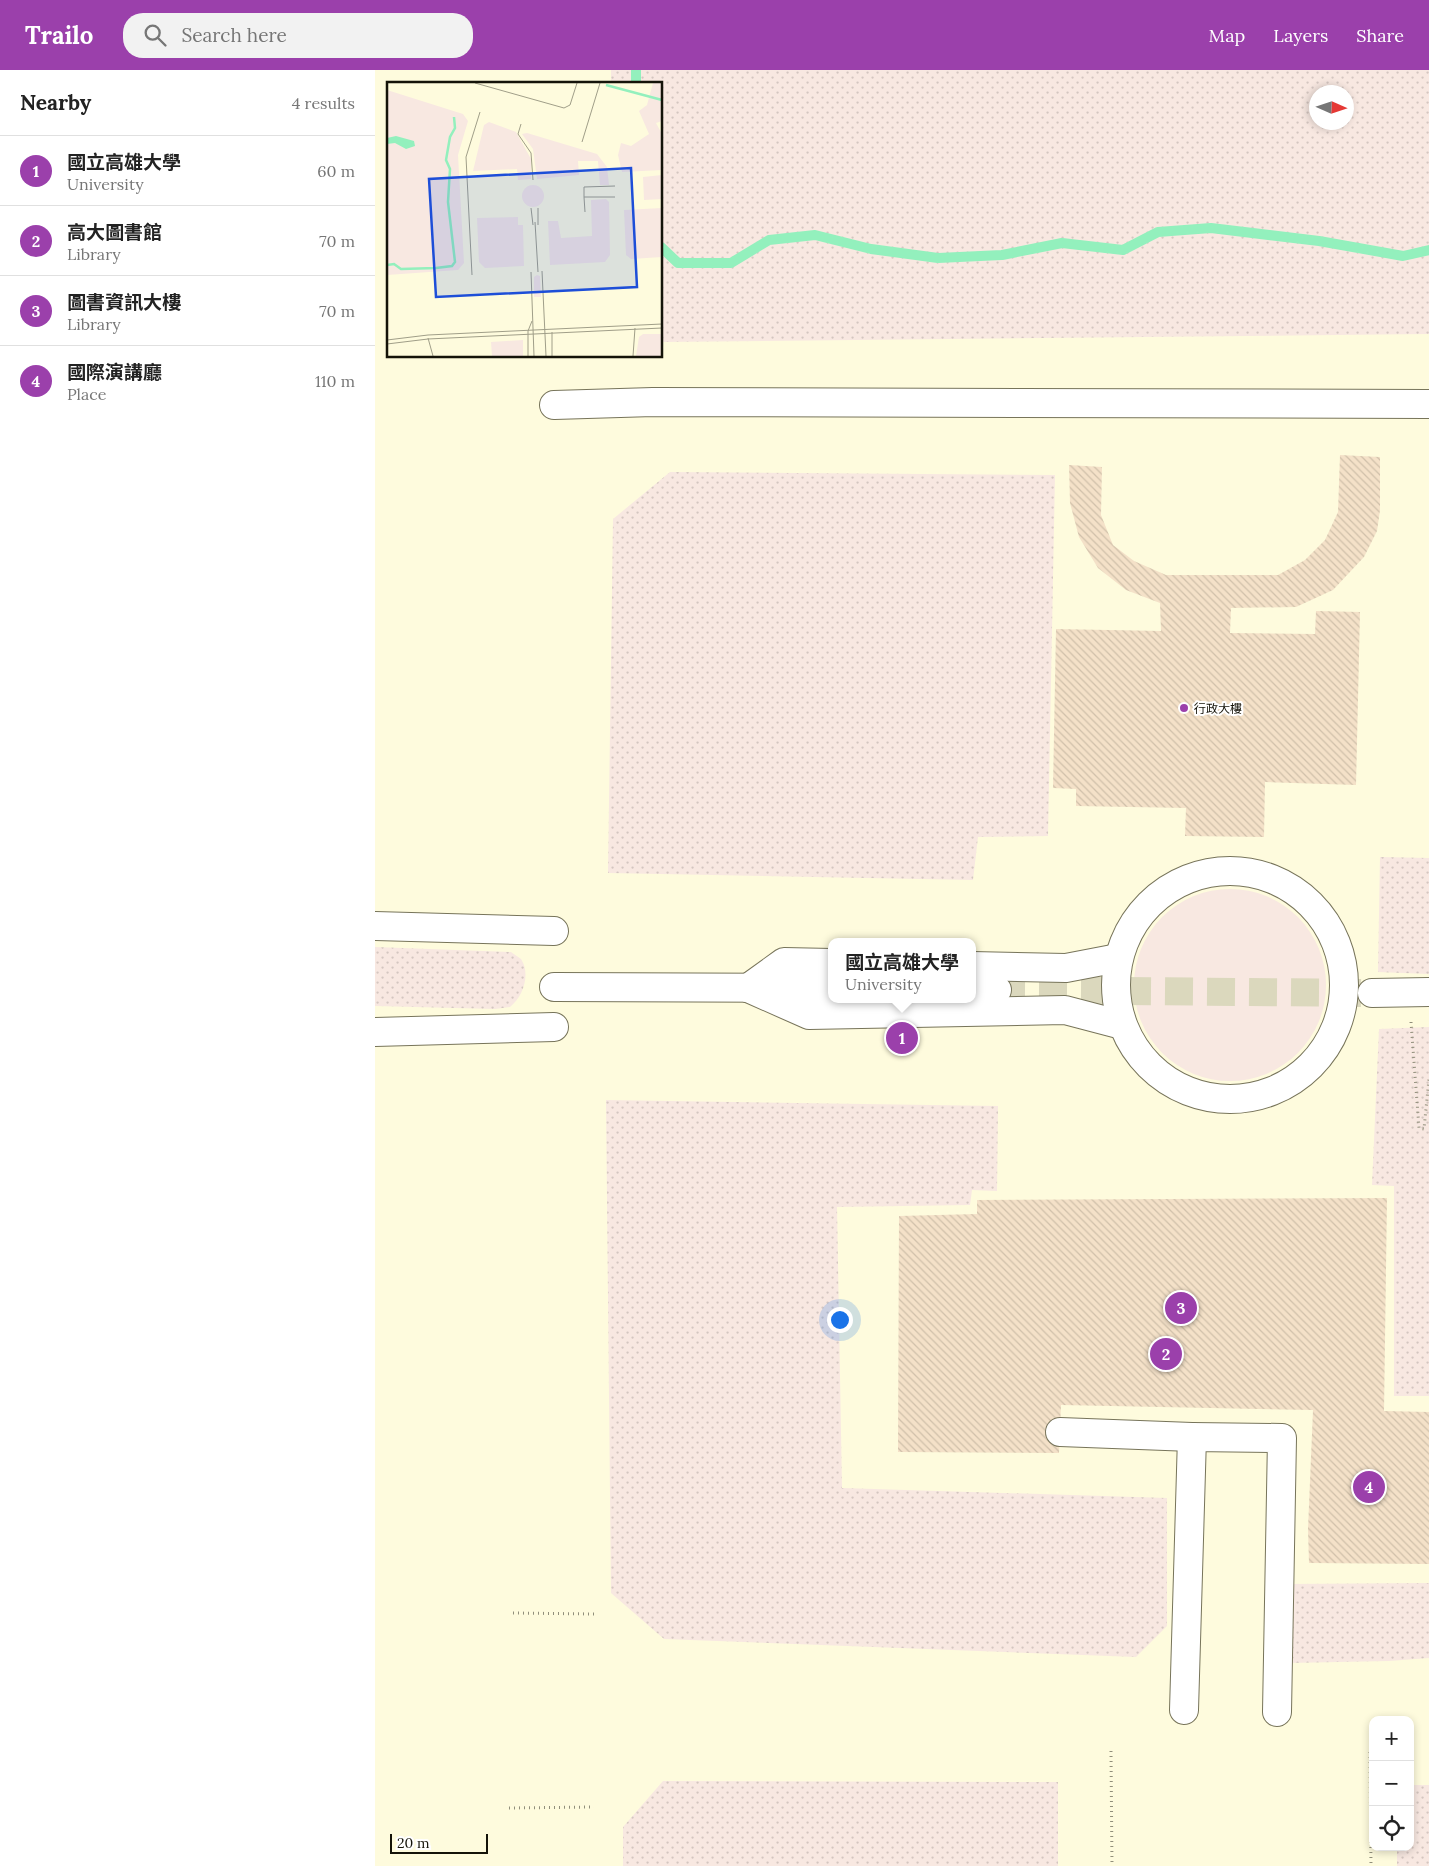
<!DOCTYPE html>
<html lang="en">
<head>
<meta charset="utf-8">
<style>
  body { margin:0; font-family:Lora,"Noto Sans TC",serif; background:#f2f2f2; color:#222 }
  .controls { position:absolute; right:15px; bottom:15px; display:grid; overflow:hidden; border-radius:10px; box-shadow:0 2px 8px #0003 }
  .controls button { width:45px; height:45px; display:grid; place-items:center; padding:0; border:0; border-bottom:1px solid #e0e0e0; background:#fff; color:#222; font:25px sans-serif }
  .compass { position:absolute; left:934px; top:15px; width:45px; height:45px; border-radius:50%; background:#fff; box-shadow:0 2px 8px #0003; rotate:93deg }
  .scale { position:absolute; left:15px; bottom:12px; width:98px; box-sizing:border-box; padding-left:5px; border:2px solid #141309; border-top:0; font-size:14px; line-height:18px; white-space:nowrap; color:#141309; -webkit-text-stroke:4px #fff; paint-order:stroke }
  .you { position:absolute; left:464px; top:1249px; width:18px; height:18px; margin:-12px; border:4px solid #fff; border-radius:50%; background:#1a73e8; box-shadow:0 0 0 8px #1a73e833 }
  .badge { display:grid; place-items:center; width:32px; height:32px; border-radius:50%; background:#9b40ab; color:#fff; font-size:16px; font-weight:700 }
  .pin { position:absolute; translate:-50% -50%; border:2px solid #fff; box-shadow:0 1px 5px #0006 }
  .popup { position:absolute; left:453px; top:868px; width:148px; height:65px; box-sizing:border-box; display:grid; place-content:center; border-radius:10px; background:#fff; filter:drop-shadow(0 1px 4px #0005); font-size:16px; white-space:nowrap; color:#767676 }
  .popup b { font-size:19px; color:#222 }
  .popup::after { content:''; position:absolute; left:50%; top:100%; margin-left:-10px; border:10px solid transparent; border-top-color:#fff }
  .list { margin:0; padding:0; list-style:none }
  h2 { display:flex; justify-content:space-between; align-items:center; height:65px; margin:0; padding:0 20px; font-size:21px }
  h2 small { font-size:16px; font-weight:400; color:#767676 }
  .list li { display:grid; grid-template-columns:32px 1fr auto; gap:15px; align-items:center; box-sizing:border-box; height:70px; padding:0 20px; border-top:1px solid #e0e0e0 }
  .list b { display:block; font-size:19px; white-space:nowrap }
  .list p { margin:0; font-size:16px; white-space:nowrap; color:#767676 }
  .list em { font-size:16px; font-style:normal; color:#767676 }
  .icon { flex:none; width:28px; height:28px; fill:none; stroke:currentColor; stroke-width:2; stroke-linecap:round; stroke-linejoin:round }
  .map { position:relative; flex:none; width:1054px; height:1796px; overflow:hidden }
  header { display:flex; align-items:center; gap:30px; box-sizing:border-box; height:70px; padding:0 25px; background:#9b40ab; color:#fff }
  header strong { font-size:24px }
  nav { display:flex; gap:28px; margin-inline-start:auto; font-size:18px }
  .search { width:350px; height:45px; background:#f2f2f2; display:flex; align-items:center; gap:12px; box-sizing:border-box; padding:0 18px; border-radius:20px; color:#767676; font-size:19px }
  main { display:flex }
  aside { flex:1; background:#fff }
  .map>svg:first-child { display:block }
  .grass { fill:url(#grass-dots); fill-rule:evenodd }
  .garden { fill:#f8e8e1 }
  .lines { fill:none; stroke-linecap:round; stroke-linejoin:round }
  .stream { stroke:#93f0bd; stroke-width:10 }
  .building { fill:url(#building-back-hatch) }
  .minor-tunnel { stroke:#dbd8bd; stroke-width:28; stroke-dasharray:28 14; stroke-linecap:butt }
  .minor-casing { stroke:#77745a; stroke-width:30 }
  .path { stroke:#908e7a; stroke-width:3; stroke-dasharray:1 4; stroke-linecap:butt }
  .minor { stroke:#fff; stroke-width:28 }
  .poi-dot { fill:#9b40ab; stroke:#fff; stroke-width:2 }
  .labels { text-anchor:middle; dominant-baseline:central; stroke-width:4; stroke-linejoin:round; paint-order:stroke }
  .poi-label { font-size:12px; fill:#141309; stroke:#fff; text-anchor:start }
  .inset-river { fill:none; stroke:#93f0bd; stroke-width:2.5 }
  .inset-road { fill:none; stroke:#a09e88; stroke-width:1 }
  .view { fill:#1d4ed8; fill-opacity:0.15; stroke:#1d4ed8; stroke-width:2.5 }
  .inset-edge { fill:none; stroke:#141309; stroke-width:2.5 }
</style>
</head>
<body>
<header>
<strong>Trailo</strong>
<div class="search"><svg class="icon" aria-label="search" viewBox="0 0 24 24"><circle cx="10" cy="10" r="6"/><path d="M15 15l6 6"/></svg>Search here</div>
<nav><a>Map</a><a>Layers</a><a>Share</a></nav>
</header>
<main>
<aside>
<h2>Nearby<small>4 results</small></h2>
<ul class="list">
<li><span class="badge">1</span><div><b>國立高雄大學</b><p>University</p></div><em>60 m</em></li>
<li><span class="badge">2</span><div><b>高大圖書館</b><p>Library</p></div><em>70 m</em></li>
<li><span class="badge">3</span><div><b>圖書資訊大樓</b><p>Library</p></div><em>70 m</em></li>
<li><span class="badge">4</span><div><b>國際演講廳</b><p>Place</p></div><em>110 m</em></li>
</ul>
</aside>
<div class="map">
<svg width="1054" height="1796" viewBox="0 0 1054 1796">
  <defs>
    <pattern id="grass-dots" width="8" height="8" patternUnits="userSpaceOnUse" patternTransform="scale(1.25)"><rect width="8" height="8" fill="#f8e8e1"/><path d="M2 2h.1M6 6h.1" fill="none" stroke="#d4c6c0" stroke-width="1.8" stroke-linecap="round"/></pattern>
    <pattern id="building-back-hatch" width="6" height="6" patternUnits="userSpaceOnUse" patternTransform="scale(1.25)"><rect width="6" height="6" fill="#f4e1c8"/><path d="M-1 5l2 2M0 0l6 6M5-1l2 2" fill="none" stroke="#d0c0aa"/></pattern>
  </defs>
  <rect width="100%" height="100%" fill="#fefbdd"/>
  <g class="grass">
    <path d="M236,0H1054V264L289,272L286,269V14H236ZM942,22H972V52H942Z"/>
    <path d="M295,402L680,405L673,766L603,767L598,810L233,803L238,449Z"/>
    <path d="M1005,787L1054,788V904L1003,902Z"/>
    <path d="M0,877L136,882C139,884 143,887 146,889C156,904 148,927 135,937L120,939L0,936Z"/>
    <path d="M1054,957V1326H1019V1116L997,1115L1004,959Z"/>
    <path d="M231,1030L623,1036L622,1121L597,1120L595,1135L462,1137L467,1418L792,1428V1556L761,1587L289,1569L236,1523Z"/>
    <path d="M1054,1513V1588L1014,1591L913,1593L915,1514Z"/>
    <path d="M288,1711L683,1712V1796H248V1757Z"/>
    <path d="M1035,1715H1054V1796H1022V1777H1035Z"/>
  </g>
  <circle class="garden" cx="855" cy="915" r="96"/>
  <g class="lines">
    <g class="stream">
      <path d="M261,14V0"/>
      <path d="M286,177L303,193H356L394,170L440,165L496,179L563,188L627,185L687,173L748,180L783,162L836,158L944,171L1028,186L1054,180"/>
    </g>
  </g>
  <g class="building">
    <path d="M965,385L1005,387V440L1002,461L989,487L958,520L921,537L856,538L855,563L940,564L941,541L985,542L981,715L890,712L889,767L810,766L811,738L701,736V719L678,718L681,559L786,561L785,533L751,520L723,498L704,467L695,433L694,395L727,397L726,445L738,475L759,491L791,505H903L930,490L950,470L963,442Z"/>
    <path d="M1012,1128L1009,1341L1054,1342V1494L934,1493L933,1459L938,1340L686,1335L684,1383L523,1382L524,1146L602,1144V1130Z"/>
  </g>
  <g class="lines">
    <path class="minor-tunnel" d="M622,920L997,923"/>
    <defs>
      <g id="minor">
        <path d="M179,335L278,332L1054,334"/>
        <circle cx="855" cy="915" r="114"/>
        <path d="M0,856L179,861"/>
        <path d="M597,896L691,898L743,888"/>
        <path d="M179,917L457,918"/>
        <path d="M373,918L434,945L690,940L747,955"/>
        <path d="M373,918L409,892L457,893"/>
        <path d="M597,919L622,920"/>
        <path d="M997,923L1054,922"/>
        <path d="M0,962L179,957"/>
        <path d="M685,1362L817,1367"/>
        <path d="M809,1640L817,1367L907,1368L902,1642"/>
      </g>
    </defs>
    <use href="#minor" class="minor-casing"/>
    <g class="path">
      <path d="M1036,952L1044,1058L1049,1059L1054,1009"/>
      <path d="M138,1543L219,1544"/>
      <path d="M736,1681L737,1796"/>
      <path d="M995,1682L996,1796"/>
      <path d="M134,1738L219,1737"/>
    </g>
    <use href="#minor" class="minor"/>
  </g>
  <circle class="poi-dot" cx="809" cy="638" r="5"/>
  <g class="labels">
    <g class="poi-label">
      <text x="819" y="638">行政大樓</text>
    </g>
  </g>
  <g transform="translate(12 12)">
    <rect width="275" height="275" fill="#fefbdd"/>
    <path d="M266,1H275V39L269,41L275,52V88L235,90L231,73L234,61L244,64L262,52L252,29L260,23ZM0,8L76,32L81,39L71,73L77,181L71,188L0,193ZM102,40L129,50L144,77V97L131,98L130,87L86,89L97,43ZM140,51L210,72L220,85L222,103H213L211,79H191L192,93L150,97L146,67L135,52ZM275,93V117L257,118L256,95ZM219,117L222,120L223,173L218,180L163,183L161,139H171L174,156L205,154L204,118ZM275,126V175L244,177L239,173L237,128ZM131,135V143H136L137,184L98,186L92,180L90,136ZM150,193L153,194L154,215H147V195ZM256,252H275V274H249L252,255ZM136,258V274H105L104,260Z" fill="#f8e8e1"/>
    <path d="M135 114a11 11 0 1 1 22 0a11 11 0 1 1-22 0Z" fill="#f8e8e1"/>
    <path d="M9,54L27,59L28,64L19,67L8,61L0,62V56Z" fill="#93f0bd"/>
    <path class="inset-river" d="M219,3L275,18M0,183L7,182L14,187L49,186L65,184L68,180L61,120L63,87L59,78L63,55L68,46L67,35"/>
    <path class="inset-road" d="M88,1L177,26L183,23L190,1M134,42L131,52L144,71L146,98M195,60L213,1M228,104L197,105V115H228M197,115L198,130M144,126L146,143M148,140L151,190M151,143V126M155,189L159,274M144,190L147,274M85,193L79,75L93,30M165,250V274M41,256L46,274M0,258L41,253L275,242M0,262L41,257L275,246M141,274V249L145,239M246,274L248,246"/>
    <path class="view" d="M244,86L250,205L49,215L42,97Z"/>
    <rect width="275" height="275" class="inset-edge"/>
  </g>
</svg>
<div class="controls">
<button>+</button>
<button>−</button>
<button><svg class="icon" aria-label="locate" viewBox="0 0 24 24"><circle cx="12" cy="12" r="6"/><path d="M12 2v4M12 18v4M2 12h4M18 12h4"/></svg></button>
</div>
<svg class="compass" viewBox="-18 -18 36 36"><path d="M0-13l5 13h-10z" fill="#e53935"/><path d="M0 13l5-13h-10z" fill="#767676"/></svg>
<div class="scale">20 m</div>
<div class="you"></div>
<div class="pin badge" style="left:527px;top:968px">1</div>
<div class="popup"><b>國立高雄大學</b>University</div>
<div class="pin badge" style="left:791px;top:1284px">2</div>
<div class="pin badge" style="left:806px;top:1238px">3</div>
<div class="pin badge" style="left:994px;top:1417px">4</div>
</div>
</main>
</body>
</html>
